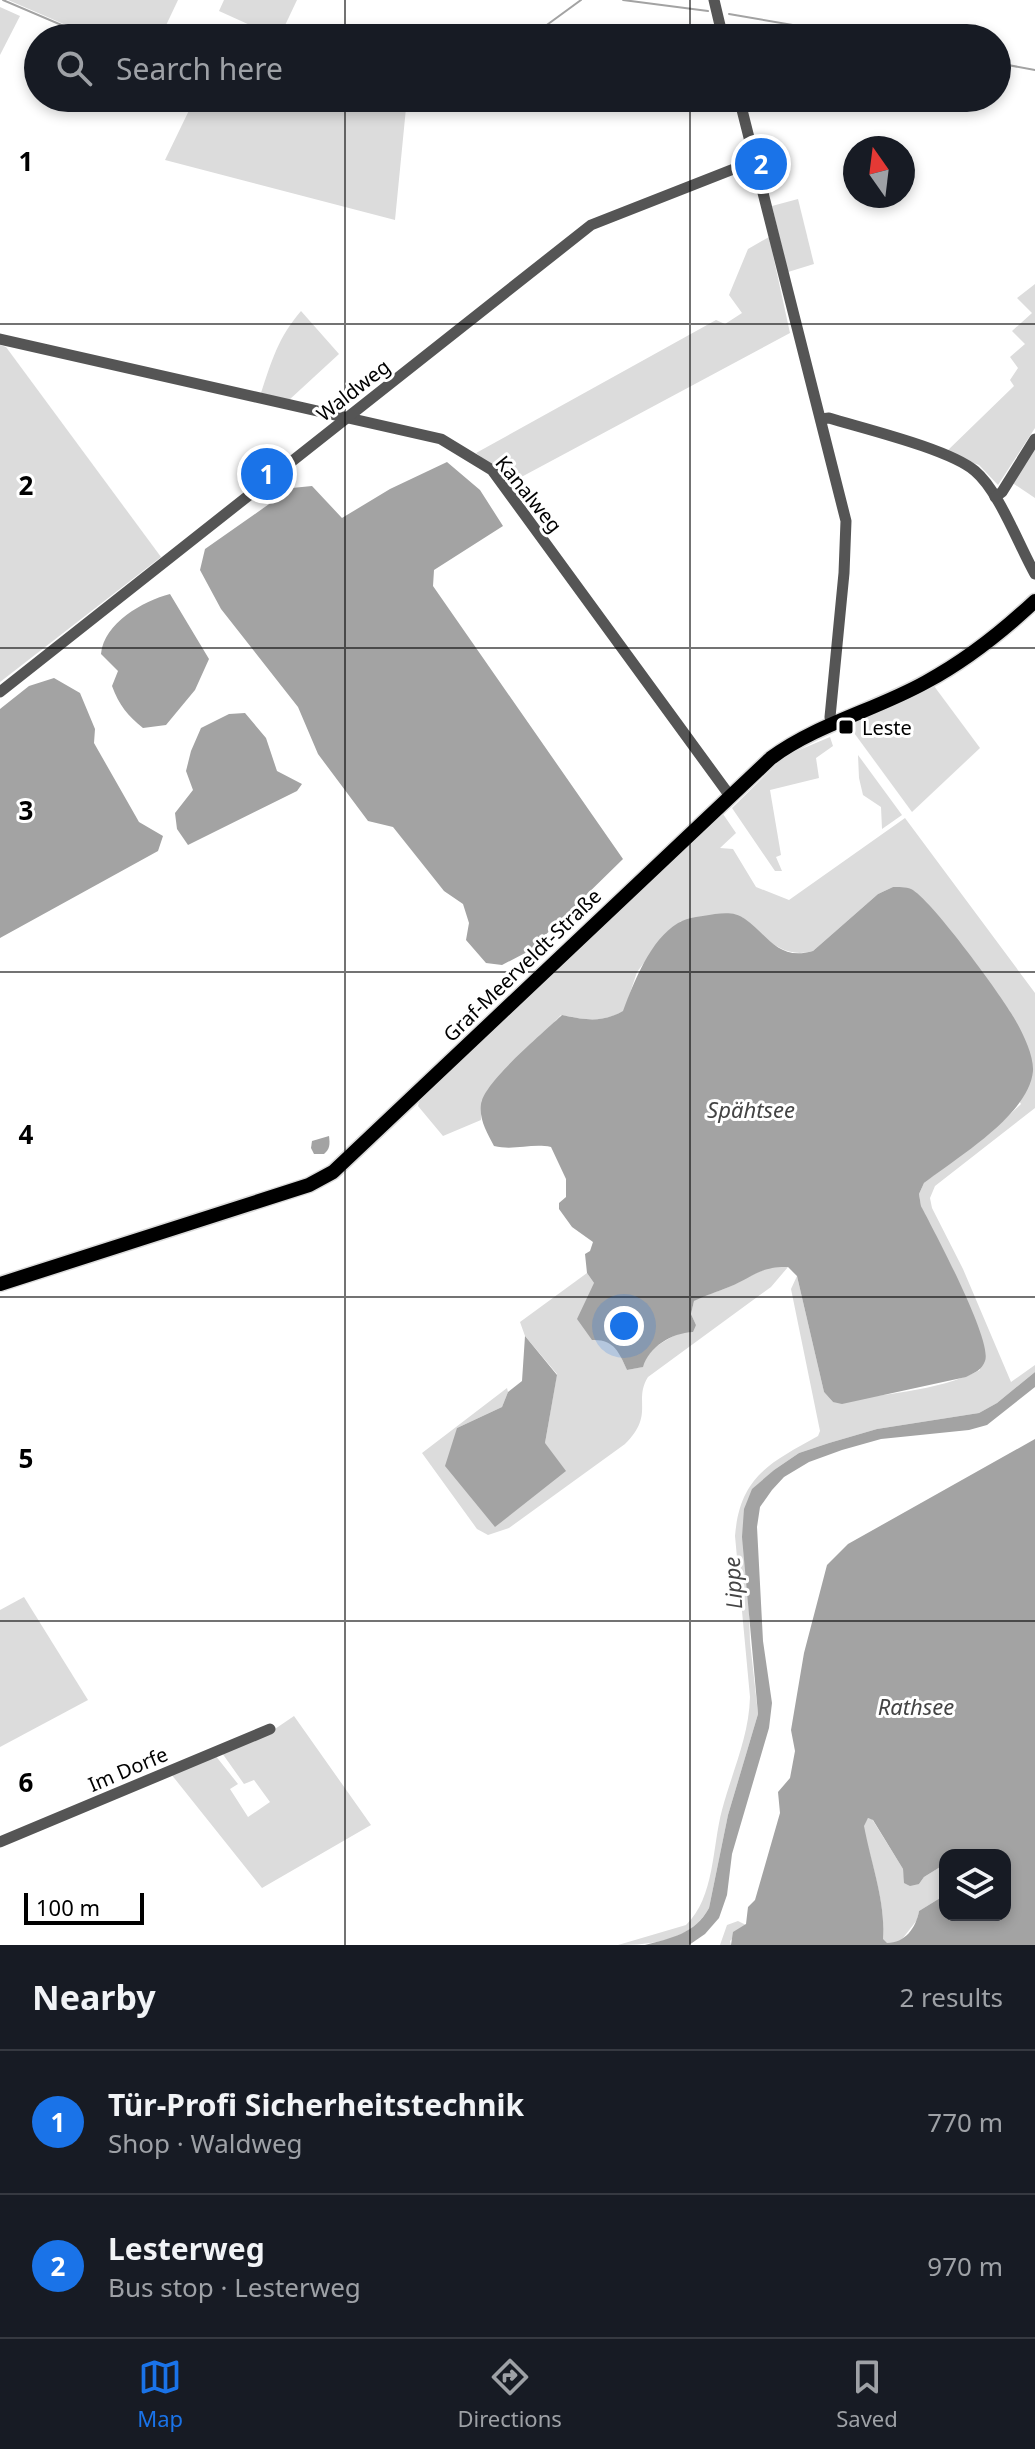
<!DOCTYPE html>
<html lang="en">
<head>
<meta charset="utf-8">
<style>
  body { margin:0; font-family:"Noto Sans",sans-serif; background:#20242c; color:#f1f3f6 }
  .controls { position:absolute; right:24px; bottom:24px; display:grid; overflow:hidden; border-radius:16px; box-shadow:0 4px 12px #0003 }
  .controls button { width:72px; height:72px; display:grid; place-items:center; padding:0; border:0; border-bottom:2px solid #363941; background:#171b24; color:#f1f3f6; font:40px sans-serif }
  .compass { position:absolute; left:843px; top:136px; width:72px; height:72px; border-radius:50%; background:#171b24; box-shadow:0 4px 12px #0003; rotate:346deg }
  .scale { position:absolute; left:24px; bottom:20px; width:120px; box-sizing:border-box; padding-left:8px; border:4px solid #000; border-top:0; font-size:22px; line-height:28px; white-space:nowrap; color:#000; -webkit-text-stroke:6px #fff; paint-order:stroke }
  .you { position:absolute; left:624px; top:1326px; width:28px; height:28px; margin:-20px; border:6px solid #fff; border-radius:50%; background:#1a73e8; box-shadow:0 0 0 12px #1a73e833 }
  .badge { display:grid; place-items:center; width:52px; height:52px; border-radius:50%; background:#1a73e8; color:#fff; font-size:26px; font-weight:700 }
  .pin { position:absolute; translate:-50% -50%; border:4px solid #fff; box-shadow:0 2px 8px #0006 }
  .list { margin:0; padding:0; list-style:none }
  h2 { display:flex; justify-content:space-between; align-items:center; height:104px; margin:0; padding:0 32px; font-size:34px }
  h2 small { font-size:26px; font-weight:400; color:#9ea1a6 }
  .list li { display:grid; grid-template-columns:52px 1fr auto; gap:24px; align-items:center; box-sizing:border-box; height:144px; padding:0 32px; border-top:2px solid #363941 }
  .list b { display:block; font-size:30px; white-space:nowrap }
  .list p { margin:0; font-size:26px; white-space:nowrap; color:#9ea1a6 }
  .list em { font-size:26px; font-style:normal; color:#9ea1a6 }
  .icon { flex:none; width:44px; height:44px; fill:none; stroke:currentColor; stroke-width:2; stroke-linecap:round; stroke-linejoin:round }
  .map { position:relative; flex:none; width:1035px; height:1945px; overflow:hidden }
  .search { position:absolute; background:#171b24; box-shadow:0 4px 12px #0003; left:24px; right:24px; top:24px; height:88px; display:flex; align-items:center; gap:20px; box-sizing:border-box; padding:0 28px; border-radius:44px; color:#9ea1a6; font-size:30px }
  .sheet { height:392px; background:#171b24 }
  nav { display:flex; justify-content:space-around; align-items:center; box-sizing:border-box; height:112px; border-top:2px solid #363941; background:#171b24; font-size:22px; color:#9ea1a6 }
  nav a { display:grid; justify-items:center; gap:4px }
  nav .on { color:#1a73e8 }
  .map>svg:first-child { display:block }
  .green { fill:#dcdcdc }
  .water { fill:#a3a3a3; fill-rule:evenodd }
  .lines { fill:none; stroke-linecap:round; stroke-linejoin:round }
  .stream { stroke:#a3a3a3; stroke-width:2 }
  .major-casing { stroke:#dbdbdb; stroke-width:17 }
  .minor { stroke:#555; stroke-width:11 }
  .major { stroke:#000; stroke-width:14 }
  .grid { fill:none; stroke:#000; stroke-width:2; stroke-opacity:0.55 }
  .poi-dot { fill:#000; stroke:#fff; stroke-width:3 }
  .labels { text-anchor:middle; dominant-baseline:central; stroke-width:6; stroke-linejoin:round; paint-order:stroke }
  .street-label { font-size:20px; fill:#000; stroke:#fff }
  .poi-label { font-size:20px; fill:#000; stroke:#fff; text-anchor:start }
  .water-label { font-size:22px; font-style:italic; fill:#444; stroke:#fff }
  .grid-label { font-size:26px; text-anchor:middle; font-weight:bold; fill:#000; stroke:#fff; stroke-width:6; stroke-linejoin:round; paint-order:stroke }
</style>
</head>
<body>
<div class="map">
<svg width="1035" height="1945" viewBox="0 0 1035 1945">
  <rect width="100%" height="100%" fill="#fff"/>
  <g class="green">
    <path d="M8,0H178L160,38H96Z"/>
    <path d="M224,0H297L279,38L219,11Z"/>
    <path d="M0,7L20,16L0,55Z"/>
    <path d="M195,98H224L259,112L406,108L395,220L165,160Z"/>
    <path d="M798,199L814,264L788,272L772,206Z"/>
    <path d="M769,237L790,333L512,482L476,453L716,320L725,324L742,313L729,295L748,249Z"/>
    <path d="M1035,284V428L998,485L979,465L945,453L1014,386L1010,380L1018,368L1010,357L1025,344L1012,331L1032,313L1017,298Z"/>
    <path d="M301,311L339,354L289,400L261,393C272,360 278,338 301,311Z"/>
    <path d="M0,345L6,347L161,557L0,682Z"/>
    <path d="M1035,444V498L1011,482Z"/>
    <path d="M934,686L980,748L912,812L849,726Z"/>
    <path d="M830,737L833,746L816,758L819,778L770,790L781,855L776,857L782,871H775L732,808L785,756Z"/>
    <path d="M858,755L902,815L882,829L881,807L863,795L859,778Z"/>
    <path d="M723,814L736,833L720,848L733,849L756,887L789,900L905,818L1035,993V1108L935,1186L930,1198L932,1208L963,1269L1011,1382L1035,1365V1372L997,1403L979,1413L877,1429L829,1443L799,1453L774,1470L752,1490L748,1585L750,1642L758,1714L728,1815L709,1908C691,1941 652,1945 618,1945L686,1925C715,1897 712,1847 722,1810C732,1772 749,1737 750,1697L735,1536C740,1476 770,1463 818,1436L820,1431L791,1289L797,1276L824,1392L833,1402C881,1394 936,1392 980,1370L921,1206L919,1194L924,1183L1002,1122L1021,1104L893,887L878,894L813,951C782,960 763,936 742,917L681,921L668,931L637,972L624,1011C602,1023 585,1020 561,1015L481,1101V1120L443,1136L418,1106L421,1094Z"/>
    <path d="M773,1267H788L771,1287L648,1377C633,1401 655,1414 625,1444L509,1528L488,1535L477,1529L422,1453L507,1388L508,1392L502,1407L457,1428L545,1443L557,1374L525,1336L520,1322L587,1273L594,1283L605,1339L617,1348L627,1370L642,1367C650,1343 676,1336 696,1325L691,1314L694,1301C706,1294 718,1292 731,1286C745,1279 757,1271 773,1267Z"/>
    <path d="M24,1597L88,1700L0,1747V1610Z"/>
    <path d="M294,1716L371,1825L262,1888L171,1774L215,1755L238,1784L230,1789L248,1817L270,1802L254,1780L244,1784L222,1753L272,1731Z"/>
    <path d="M868,1818L872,1819L903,1869L905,1883L919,1884L924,1877L945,1864V1895L919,1911L917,1920L899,1943L887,1944L883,1940C886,1903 871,1863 863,1826Z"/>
    <path d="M738,1921L746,1925L730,1941L731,1945H720L727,1925Z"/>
  </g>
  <g class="water">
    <path d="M447,462L480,490L503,526L434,570L433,586L623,859L529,951L502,965L486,963L466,940L469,923L463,904L444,891L393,827L368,821L318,754L298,707L221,609L200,570L205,549L292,488L312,486L342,518L390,489Z"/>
    <path d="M170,594L209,659L195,690L166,725L143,728C128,716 119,705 112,686L118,671L101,654C104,623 143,601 170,594Z"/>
    <path d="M54,678L80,693L95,729L94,743L139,822L163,836L158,851L0,938V709L29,686Z"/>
    <path d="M245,713L266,738L277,771L302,784L297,791L188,845L177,829L175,813L193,790L186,771L191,751L201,728L229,714Z"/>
    <path d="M893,887C898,887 906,887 911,889C930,898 998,991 1011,1013C1020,1027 1034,1054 1033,1071C1029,1115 957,1157 924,1183L919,1194L921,1206C934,1231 993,1341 985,1361C982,1370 974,1373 966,1377L842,1404L833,1402L824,1392L797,1276L788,1267C761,1266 753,1277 729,1287C717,1292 706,1295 694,1301L691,1314L696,1325L693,1332C671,1333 649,1347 643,1367L627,1370C619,1352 614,1339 592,1340L577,1319L594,1283L587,1273L585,1254L590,1251L593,1242L572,1227L559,1209V1203L566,1197V1179L551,1147C531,1143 514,1151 494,1146C487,1132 479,1120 481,1104C484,1082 543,1033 562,1015C585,1020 602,1023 623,1011C634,982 650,940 678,923C688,917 704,916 715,914C725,913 736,912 745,919C769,936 778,961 813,951L878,894Z"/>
    <path d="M329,1136C330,1144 330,1149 324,1154H314L311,1148L312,1141Z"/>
    <path d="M525,1336L557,1375L545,1443L566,1471L495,1527L445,1466L457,1428L502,1407L508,1392L522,1381Z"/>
    <path d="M1035,1372V1387L987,1425L969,1430L881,1439L842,1450L809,1462L784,1477L772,1490L760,1507L757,1527L763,1641L772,1703L769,1728L732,1854L727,1895L719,1918L705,1934L689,1945H645C671,1938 695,1934 709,1908L728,1815L758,1714L742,1537L744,1509L752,1489L774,1470L799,1453L829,1443L877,1429L979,1413L997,1403Z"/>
    <path d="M1035,1439V1945H731L733,1932L746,1924L748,1907L755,1900L780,1813L778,1792L790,1778L795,1751L791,1730L804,1653L827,1565L848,1544ZM868,1818L873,1820L903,1869L904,1883L910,1886L919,1884L924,1877L945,1864V1855H960L969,1849L975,1855H1005V1915H945V1895L919,1911C916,1928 905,1943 887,1943L883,1939C886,1903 871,1863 864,1826Z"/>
  </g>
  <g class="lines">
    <g class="stream">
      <path d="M3,0L92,38"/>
      <path d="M623,0L708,11"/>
      <path d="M729,14L869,38"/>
      <path d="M529,38L581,0"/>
      <path d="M997,63L1035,70"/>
      <path d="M232,98L259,110L439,104L448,98"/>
    </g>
    <defs>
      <path id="major" d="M0,1284L309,1185L333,1172L771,758C817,724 876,710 926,682C965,661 1003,631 1035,601"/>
    </defs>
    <use href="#major" class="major-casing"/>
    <g class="minor">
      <path d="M714,0L723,38"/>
      <path d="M739,98L846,521L844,573L830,717L833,725"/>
      <path d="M0,339L441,439L492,470L730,796"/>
      <path d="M821,419L829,418C865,429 949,449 975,471C999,491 1019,546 1035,574"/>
      <path d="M995,497L1002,492L1035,439"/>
      <path d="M0,692L591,225L754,161"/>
      <path d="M0,1842L270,1729"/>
    </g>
    <use href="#major" class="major"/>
  </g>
  <path class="grid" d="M345,0V38M690,0V38M345,98V1945M690,98V1945M0,324H1035M0,648H1035M0,972H1035M0,1297H1035M0,1621H1035"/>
  <rect class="poi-dot" x="838" y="719" width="16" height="16" rx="4"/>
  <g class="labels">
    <g class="street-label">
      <text transform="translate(353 390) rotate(-38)">Waldweg</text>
      <text transform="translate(529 494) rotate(51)">Kanalweg</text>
      <text transform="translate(522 965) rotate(-44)">Graf-Meerveldt-Straße</text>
      <text transform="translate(128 1769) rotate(-23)">Im Dorfe</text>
    </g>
    <g class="poi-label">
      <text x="862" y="727">Leste</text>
    </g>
    <g class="water-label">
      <text x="751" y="1109">Spähtsee</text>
      <text transform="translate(732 1583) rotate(-93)">Lippe</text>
      <text x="916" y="1706">Rathsee</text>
    </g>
  </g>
  <g class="grid-label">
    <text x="26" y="171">1</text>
    <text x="26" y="495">2</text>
    <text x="26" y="820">3</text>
    <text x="26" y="1144">4</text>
    <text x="26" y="1468">5</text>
    <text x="26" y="1792">6</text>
  </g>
</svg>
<div class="controls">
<button><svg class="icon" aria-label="layers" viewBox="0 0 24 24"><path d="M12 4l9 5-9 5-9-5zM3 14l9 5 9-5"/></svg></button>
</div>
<svg class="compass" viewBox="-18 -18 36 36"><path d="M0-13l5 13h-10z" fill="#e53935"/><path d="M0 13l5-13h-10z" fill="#9ea1a6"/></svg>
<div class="scale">100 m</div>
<div class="you"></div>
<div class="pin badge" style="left:267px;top:474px">1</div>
<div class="pin badge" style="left:761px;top:164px">2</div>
<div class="search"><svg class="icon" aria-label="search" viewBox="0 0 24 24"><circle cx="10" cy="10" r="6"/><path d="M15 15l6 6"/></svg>Search here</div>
</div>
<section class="sheet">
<h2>Nearby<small>2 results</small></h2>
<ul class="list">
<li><span class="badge">1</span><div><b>Tür-Profi Sicherheitstechnik</b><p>Shop · Waldweg</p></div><em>770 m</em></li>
<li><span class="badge">2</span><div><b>Lesterweg</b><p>Bus stop · Lesterweg</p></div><em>970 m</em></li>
</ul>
</section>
<nav>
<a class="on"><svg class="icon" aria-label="map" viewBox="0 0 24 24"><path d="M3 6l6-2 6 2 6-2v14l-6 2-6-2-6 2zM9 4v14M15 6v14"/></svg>Map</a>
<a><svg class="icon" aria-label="directions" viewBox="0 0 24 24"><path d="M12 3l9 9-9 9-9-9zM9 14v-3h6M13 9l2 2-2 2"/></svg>Directions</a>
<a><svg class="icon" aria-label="saved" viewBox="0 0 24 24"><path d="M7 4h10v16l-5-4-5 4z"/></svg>Saved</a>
</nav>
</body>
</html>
